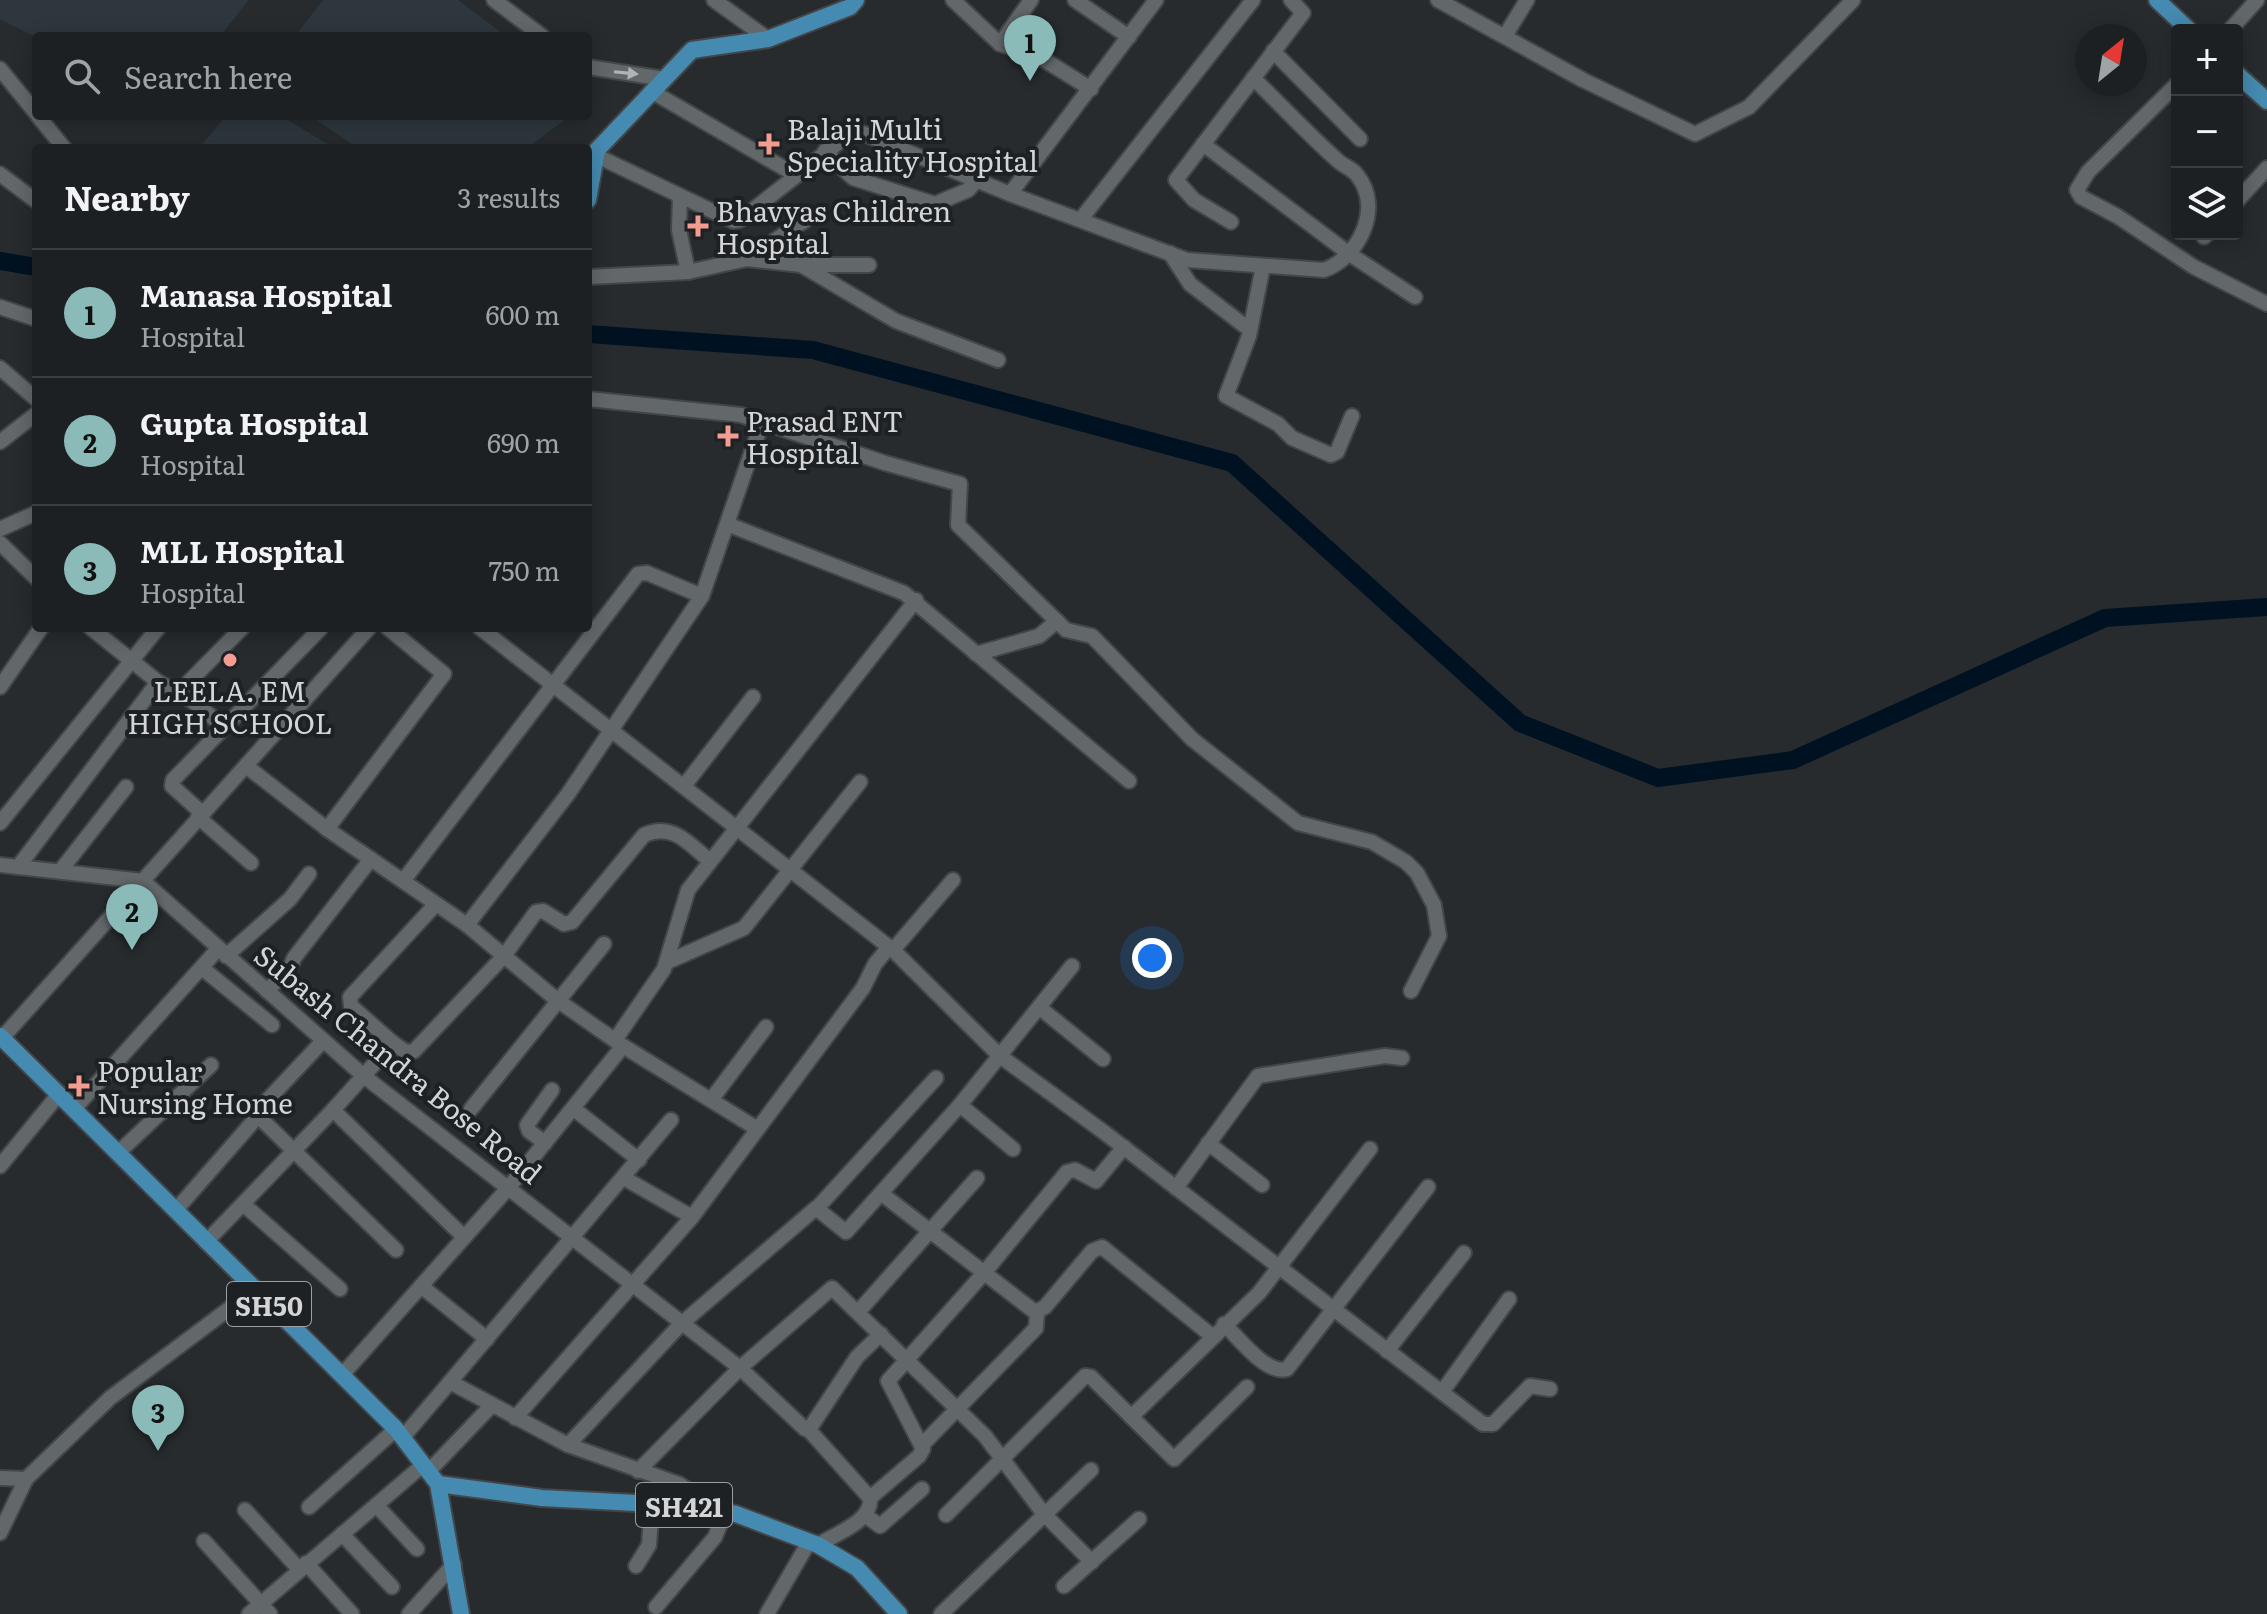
<!DOCTYPE html>
<html lang="en">
<head>
<meta charset="utf-8">
<style>
  body { margin:0; font-family:Literata,serif; background:#2a2d2f; color:#f1f3f6 }
  .controls { position:absolute; right:24px; top:24px; display:grid; overflow:hidden; border-radius:8px; box-shadow:0 4px 20px #0003 }
  .controls button { width:72px; height:72px; display:grid; place-items:center; padding:0; border:0; border-bottom:2px solid #3b3e40; background:#1d2022; color:#f1f3f6; font:40px sans-serif }
  .compass { position:absolute; left:2075px; top:24px; width:72px; height:72px; border-radius:50%; background:#1d2022; box-shadow:0 4px 20px #0003; rotate:30deg }
  .you { position:absolute; left:1152px; top:958px; width:28px; height:28px; margin:-20px; border:6px solid #fff; border-radius:50%; background:#1a73e8; box-shadow:0 0 0 12px #1a73e833 }
  .badge { display:grid; place-items:center; width:52px; height:52px; border-radius:50%; background:#8bbbb9; color:#111; font-size:26px; font-weight:700 }
  .pin { position:absolute; translate:-50% -66px; filter:drop-shadow(0 2px 4px #0008) }
  .pin::after { content:''; position:absolute; top:42px; width:28px; height:24px; background:inherit; clip-path:polygon(0 0,100% 0,50% 100%) }
  .list { margin:0; padding:0; list-style:none }
  h2 { display:flex; justify-content:space-between; align-items:center; height:104px; margin:0; padding:0 32px; font-size:34px }
  h2 small { font-size:26px; font-weight:400; color:#a0a3a5 }
  .list li { display:grid; grid-template-columns:52px 1fr auto; gap:24px; align-items:center; box-sizing:border-box; height:128px; padding:0 32px; border-top:2px solid #3b3e40 }
  .list b { display:block; font-size:30px; white-space:nowrap }
  .list p { margin:0; font-size:26px; white-space:nowrap; color:#a0a3a5 }
  .list em { font-size:26px; font-style:normal; color:#a0a3a5 }
  .icon { flex:none; width:44px; height:44px; fill:none; stroke:currentColor; stroke-width:2; stroke-linecap:round; stroke-linejoin:round }
  .map { position:relative; flex:none; width:2267px; height:1614px; overflow:hidden }
  .search { position:absolute; background:#1d2022; box-shadow:0 4px 20px #0003; left:32px; top:32px; width:560px; height:88px; display:flex; align-items:center; gap:20px; box-sizing:border-box; padding:0 28px; border-radius:8px; color:#a0a3a5; font-size:30px }
  .panel { position:absolute; background:#1d2022; box-shadow:0 4px 20px #0003; left:32px; top:144px; width:560px; height:488px; border-radius:8px }
  .map>svg:first-child { display:block }
  .built { fill:#2d373d }
  .lines { fill:none; stroke-linecap:round; stroke-linejoin:round }
  .river { stroke:#001221; stroke-width:18 }
  .minor-casing { stroke:#434648; stroke-width:18 }
  .major-casing { stroke:#434648; stroke-width:20 }
  .minor { stroke:#62676a; stroke-width:14 }
  .major { stroke:#458ab0; stroke-width:16 }
  .oneway { fill:#b1b4b6 }
  .poi-dot { fill:#f59c90; stroke:#1d2124; stroke-width:3 }
  .labels { text-anchor:middle; dominant-baseline:central; stroke-width:8; stroke-linejoin:round; paint-order:stroke }
  .shield { fill:#1d2124; stroke:#9c9fa1; stroke-width:2 }
  .shield-label { font-size:26px; font-weight:bold; fill:#d3d5d7 }
  .poi-label { font-size:28px; fill:#d3d5d7; stroke:#1d2124; text-anchor:start }
  .street-label { font-size:28px; fill:#d3d5d7; stroke:#1d2124 }
</style>
</head>
<body>
<div class="map">
<svg width="2267" height="1614" viewBox="0 0 2267 1614">
  <rect width="100%" height="100%" fill="#272b2e"/>
  <g class="built">
    <path d="M0,0H249L220,36L36,37L0,19Z"/>
    <path d="M323,0H458L506,36H295Z"/>
    <path d="M226,116H281L334,148H199Z"/>
    <path d="M311,116H570L527,148H357Z"/>
  </g>
  <g class="lines">
    <g class="river">
      <path d="M0,261L36,267"/>
      <path d="M588,334L813,350L1232,463L1520,723L1658,778L1793,760L2105,618L2267,607"/>
    </g>
    <defs>
      <g id="minor">
        <path d="M494,0L542,36"/>
        <path d="M714,0L768,39"/>
        <path d="M953,0L1000,44L1038,56L1091,89"/>
        <path d="M1075,0L1129,37"/>
        <path d="M1438,0L1583,80L1695,134L1749,107L1853,0"/>
        <path d="M2230,30L2257,0"/>
        <path d="M1505,36L1527,0"/>
        <path d="M1000,44L1031,0"/>
        <path d="M1273,51L1360,139"/>
        <path d="M588,67L665,79"/>
        <path d="M0,69L36,113"/>
        <path d="M2177,84L2088,172L2077,190L2081,197L2117,216L2194,267L2267,304"/>
        <path d="M651,91L794,174"/>
        <path d="M38,116L64,148"/>
        <path d="M1203,144L1351,255L1415,297"/>
        <path d="M825,151L853,178L935,204L968,190L976,181"/>
        <path d="M597,156L733,221L740,220L848,135L862,133L1010,194L1187,260L1324,270C1358,258 1384,208 1357,175C1352,168 1343,166 1337,160C1308,134 1281,105 1253,78"/>
        <path d="M0,174L36,201"/>
        <path d="M1010,194L1156,0"/>
        <path d="M680,196L679,230L688,272"/>
        <path d="M2237,201L2267,168"/>
        <path d="M1081,219L1253,0"/>
        <path d="M1231,222L1194,200L1176,180L1303,13L1291,0"/>
        <path d="M2204,237L2207,234"/>
        <path d="M1170,253L1190,284L1250,330"/>
        <path d="M747,259L813,215"/>
        <path d="M801,265H869"/>
        <path d="M1263,266L1249,336L1226,396L1278,424L1292,438L1331,455L1337,452L1352,416"/>
        <path d="M588,277L688,272L747,259L801,265L896,321L998,360"/>
        <path d="M0,307L36,319"/>
        <path d="M0,368L36,399"/>
        <path d="M588,399L741,415L885,463L960,484L958,525L1066,630L1092,636L1192,739L1298,823L1372,842L1406,862L1417,873L1434,905L1439,936L1411,991"/>
        <path d="M0,442L36,414"/>
        <path d="M727,524L904,593L1129,781"/>
        <path d="M0,529L36,513"/>
        <path d="M0,543L36,578"/>
        <path d="M91,628L158,682L191,700L223,726"/>
        <path d="M480,628L893,950L1000,1056L1105,1133L1483,1424H1493L1530,1386L1550,1389"/>
        <path d="M976,654L1039,636L1057,621"/>
        <path d="M0,687L41,628"/>
        <path d="M177,694L242,628"/>
        <path d="M246,766L327,829L467,925L557,1000L623,1046L509,1187L342,1375"/>
        <path d="M684,786L753,697"/>
        <path d="M202,813L172,786L173,780L321,628"/>
        <path d="M198,817L251,863"/>
        <path d="M0,823L158,628"/>
        <path d="M327,829L444,674L388,628"/>
        <path d="M0,865L143,881L365,1077L740,1368L805,1429L810,1428L857,1357L881,1334"/>
        <path d="M18,867L158,682"/>
        <path d="M61,870L126,787"/>
        <path d="M403,881L638,574L647,573L702,596"/>
        <path d="M467,925L568,794L702,596L762,422"/>
        <path d="M893,950L953,880"/>
        <path d="M226,956L290,899L309,874"/>
        <path d="M667,962L744,928L860,782"/>
        <path d="M202,968L272,1025"/>
        <path d="M267,991L291,966L294,958L371,859"/>
        <path d="M1040,1008L1103,1059"/>
        <path d="M2,1038L369,628"/>
        <path d="M615,1040L664,969L688,890L916,600"/>
        <path d="M323,1041L260,1108L258,1116L396,1250"/>
        <path d="M393,1043L351,1006L350,997L436,904"/>
        <path d="M623,1046L756,1128"/>
        <path d="M711,1100L766,1027"/>
        <path d="M960,1105L1013,1149"/>
        <path d="M74,1109L218,949"/>
        <path d="M471,1109L604,944"/>
        <path d="M574,1109L639,1160"/>
        <path d="M333,1110L393,1043L406,1052L414,1051L504,956L536,912L543,911L564,924L572,922L644,835C673,822 689,844 710,861"/>
        <path d="M671,1120L450,1382L568,1445L679,1484L720,1511"/>
        <path d="M545,1143L529,1131L527,1125L552,1090"/>
        <path d="M1208,1143L1262,1185"/>
        <path d="M118,1153L211,1065"/>
        <path d="M0,1166L59,1094"/>
        <path d="M624,1178L692,1217L863,988L875,964L889,947"/>
        <path d="M1176,1188L1258,1076L1385,1056L1402,1058"/>
        <path d="M882,1194L1035,1312L1045,1307L1092,1251L1102,1247L1212,1336"/>
        <path d="M243,1204L340,1289"/>
        <path d="M818,1207L936,1078"/>
        <path d="M175,1211L258,1116"/>
        <path d="M206,1242L333,1110L464,1237"/>
        <path d="M421,1286L487,1339"/>
        <path d="M859,1311L977,1178"/>
        <path d="M1224,1324C1239,1338 1266,1375 1287,1369L1428,1187"/>
        <path d="M1387,1351L1464,1253"/>
        <path d="M1442,1392L1509,1299"/>
        <path d="M1131,1417L1259,1293L1370,1149"/>
        <path d="M515,1418L692,1217"/>
        <path d="M808,1429L870,1498C873,1521 835,1534 818,1545"/>
        <path d="M403,1437L450,1382"/>
        <path d="M568,1445L681,1324L816,1208L846,1232L960,1105L1072,966"/>
        <path d="M922,1445L1036,1328L1037,1313"/>
        <path d="M638,1471L740,1368L832,1288L985,1436L1044,1514L1092,1562"/>
        <path d="M428,1472L492,1405"/>
        <path d="M0,1478L26,1479L110,1398L254,1290"/>
        <path d="M870,1498L919,1456L923,1449L888,1381L984,1273L1067,1172L1075,1170L1096,1181L1124,1147"/>
        <path d="M376,1505L417,1549"/>
        <path d="M309,1507L396,1429"/>
        <path d="M245,1510L299,1569"/>
        <path d="M946,1515L1085,1376L1091,1377L1174,1459L1247,1387"/>
        <path d="M866,1516L880,1526L922,1489"/>
        <path d="M0,1533L26,1479"/>
        <path d="M342,1534L392,1587"/>
        <path d="M204,1541L270,1614"/>
        <path d="M306,1563L352,1614"/>
        <path d="M636,1566L649,1545L652,1504"/>
        <path d="M1064,1586L1139,1519"/>
        <path d="M656,1607L715,1537L725,1512"/>
        <path d="M249,1614L423,1465"/>
        <path d="M409,1614L454,1564"/>
        <path d="M767,1614L809,1542"/>
        <path d="M941,1614L1091,1470"/>
      </g>
      <g id="major">
        <path d="M2157,0L2189,30"/>
        <path d="M2237,74L2267,101"/>
        <path d="M588,200L597,150L692,50L768,39L850,7L856,0"/>
        <path d="M0,1036L396,1429L438,1484L461,1614"/>
        <path d="M438,1484L542,1498L691,1506L736,1514L818,1545L857,1568L899,1614"/>
      </g>
    </defs>
    <use href="#minor" class="minor-casing"/>
    <use href="#major" class="major-casing"/>
    <use href="#minor" class="minor"/>
    <use href="#major" class="major"/>
  </g>
  <defs><path id="oneway-solid" d="M-6-.8H1V-3.2L6.5 0L1 3.2V.8H-6Z" transform="scale(2)"/></defs>
  <use class="oneway" href="#oneway-solid" transform="translate(626 73) rotate(6)"/>
  <g class="poi-dot">
    <path d="M765 132h8v8h8v8h-8v8h-8v-8h-8v-8h8z"/>
    <path d="M694 214h8v8h8v8h-8v8h-8v-8h-8v-8h8z"/>
    <path d="M724 424h8v8h8v8h-8v8h-8v-8h-8v-8h8z"/>
    <circle cx="230" cy="660" r="8"/>
    <path d="M75 1074h8v8h8v8h-8v8h-8v-8h-8v-8h8z"/>
  </g>
  <g class="labels">
    <g class="shield">
      <rect x="227" y="1282" width="84" height="44" rx="6"/>
      <rect x="636" y="1483" width="96" height="44" rx="6"/>
    </g>
    <g class="shield-label">
      <text x="269" y="1304">SH50</text>
      <text x="684" y="1505">SH421</text>
    </g>
    <g class="poi-label">
      <text x="787" y="128">Balaji Multi<tspan x="787" dy="32">Speciality Hospital</tspan></text>
      <text x="716" y="210">Bhavyas Children<tspan x="716" dy="32">Hospital</tspan></text>
      <text x="746" y="420">Prasad ENT<tspan x="746" dy="32">Hospital</tspan></text>
      <text x="230" y="690" text-anchor="middle">LEELA. EM<tspan x="230" dy="32">HIGH SCHOOL</tspan></text>
      <text x="97" y="1070">Popular<tspan x="97" dy="32">Nursing Home</tspan></text>
    </g>
    <g class="street-label">
      <text transform="translate(399 1063) rotate(39)">Subash Chandra Bose Road</text>
    </g>
  </g>
</svg>
<div class="controls">
<button>+</button>
<button>−</button>
<button><svg class="icon" aria-label="layers" viewBox="0 0 24 24"><path d="M12 4l9 5-9 5-9-5zM3 14l9 5 9-5"/></svg></button>
</div>
<svg class="compass" viewBox="-18 -18 36 36"><path d="M0-13l5 13h-10z" fill="#e53935"/><path d="M0 13l5-13h-10z" fill="#a0a3a5"/></svg>
<div class="you"></div>
<div class="pin badge" style="left:1030px;top:81px">1</div>
<div class="pin badge" style="left:132px;top:950px">2</div>
<div class="pin badge" style="left:158px;top:1451px">3</div>
<div class="search"><svg class="icon" aria-label="search" viewBox="0 0 24 24"><circle cx="10" cy="10" r="6"/><path d="M15 15l6 6"/></svg>Search here</div>
<section class="panel">
<h2>Nearby<small>3 results</small></h2>
<ul class="list">
<li><span class="badge">1</span><div><b>Manasa Hospital</b><p>Hospital</p></div><em>600 m</em></li>
<li><span class="badge">2</span><div><b>Gupta Hospital</b><p>Hospital</p></div><em>690 m</em></li>
<li><span class="badge">3</span><div><b>MLL Hospital</b><p>Hospital</p></div><em>750 m</em></li>
</ul>
</section>
</div>
</body>
</html>
